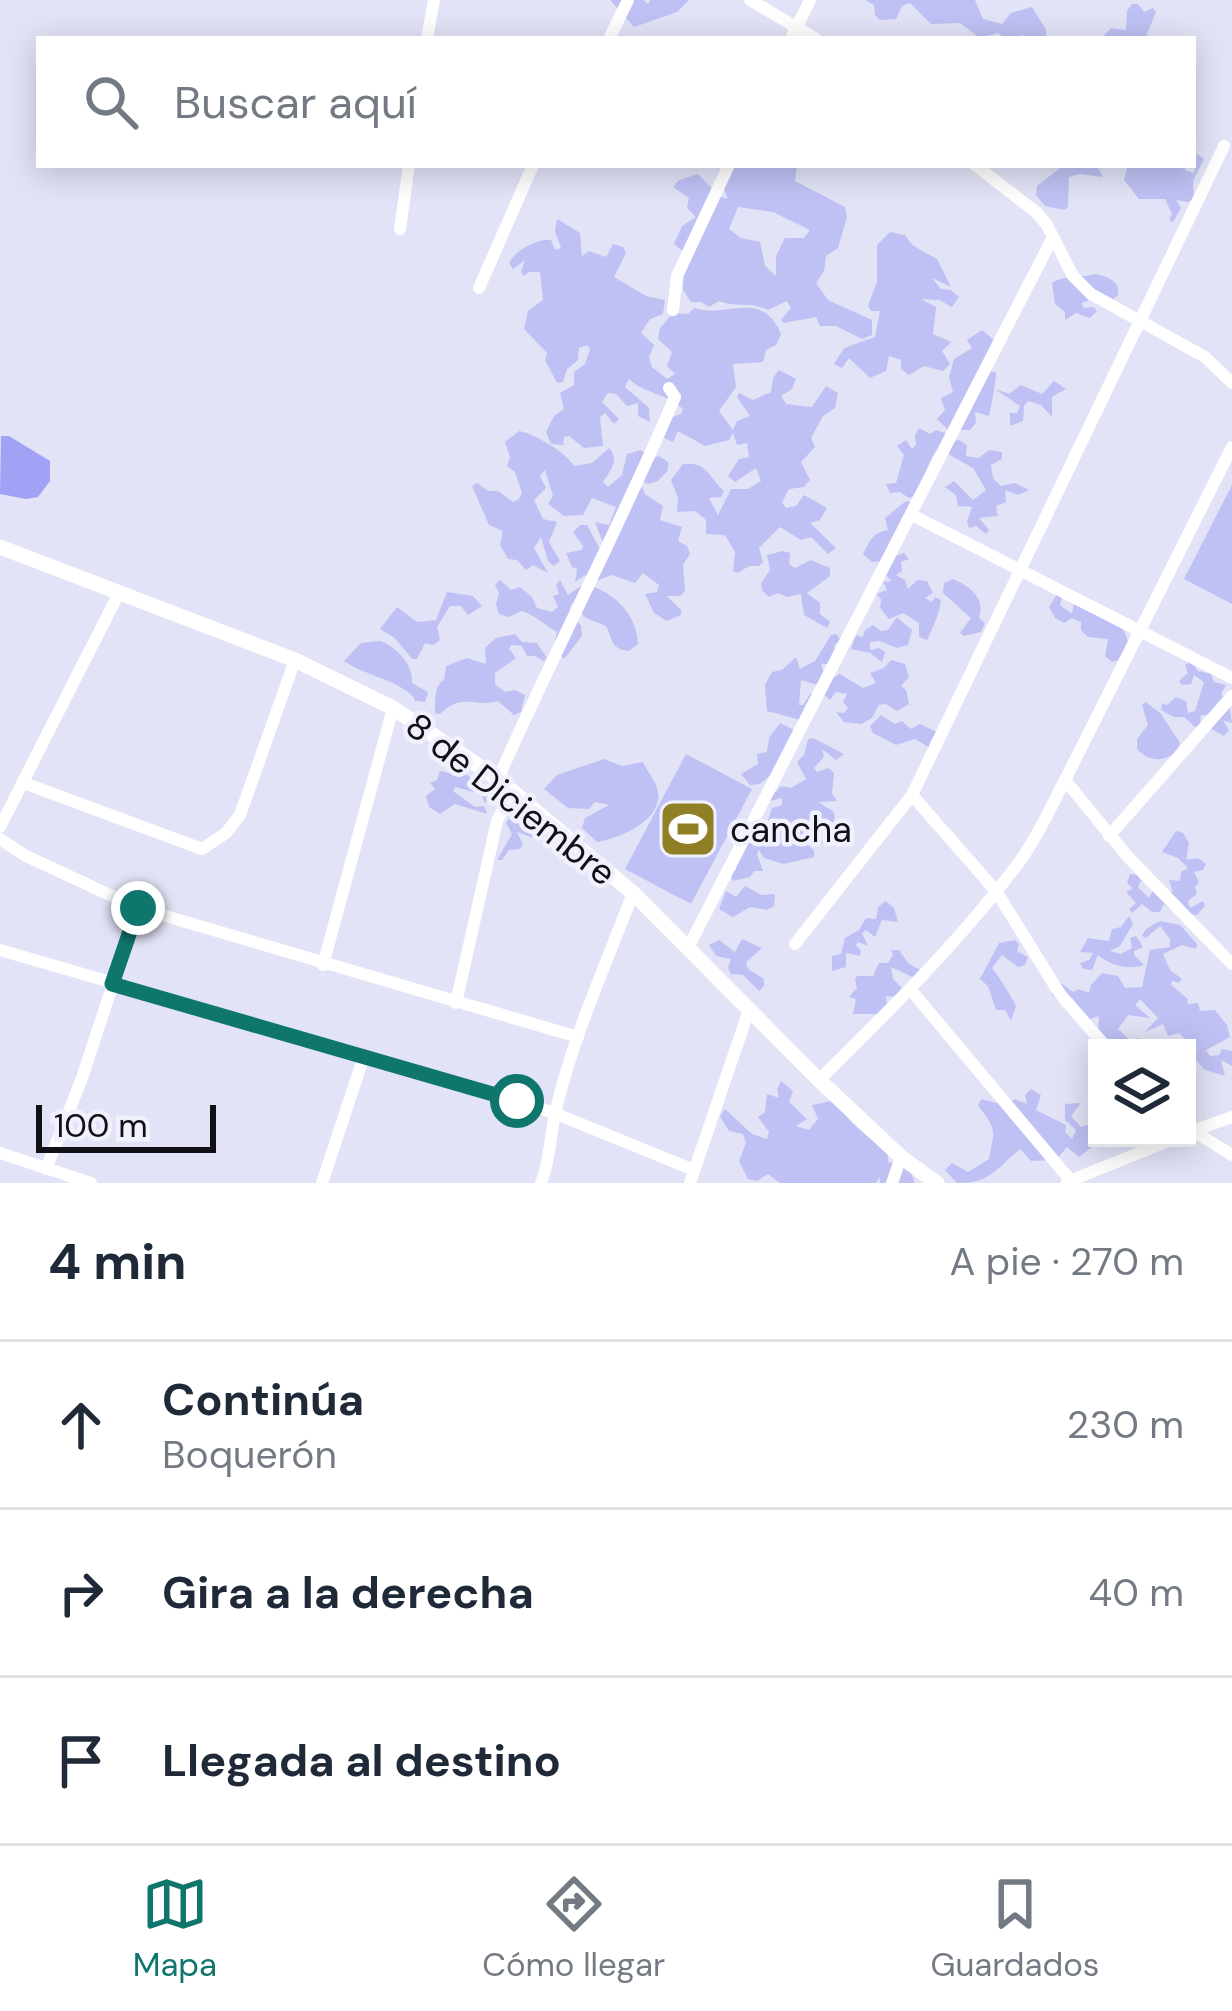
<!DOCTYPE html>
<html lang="es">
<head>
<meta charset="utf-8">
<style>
  body { margin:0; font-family:"DM Sans",sans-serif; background:#f6f6f7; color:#1f2937 }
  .controls { position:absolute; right:36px; bottom:36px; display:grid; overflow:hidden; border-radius:0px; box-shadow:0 6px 30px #0003 }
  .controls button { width:108px; height:108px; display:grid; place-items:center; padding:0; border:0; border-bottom:3px solid #e0e1e3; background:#fff; color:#1f2937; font:60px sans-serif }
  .scale { position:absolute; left:36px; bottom:30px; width:180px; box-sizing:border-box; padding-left:12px; border:6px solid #101016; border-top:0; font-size:33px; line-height:42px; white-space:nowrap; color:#101016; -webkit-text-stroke:9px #f0f1fc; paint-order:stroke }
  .stop { position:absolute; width:36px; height:36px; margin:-27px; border:9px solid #0f766e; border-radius:50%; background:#fff }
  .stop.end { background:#0f766e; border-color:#fff; box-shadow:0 3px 12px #0008 }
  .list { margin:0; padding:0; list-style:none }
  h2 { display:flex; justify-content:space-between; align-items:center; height:156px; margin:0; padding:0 48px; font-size:51px }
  h2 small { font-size:39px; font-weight:400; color:#747a83 }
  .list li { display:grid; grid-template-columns:78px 1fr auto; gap:36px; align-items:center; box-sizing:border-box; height:168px; padding:0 48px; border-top:3px solid #e0e1e3 }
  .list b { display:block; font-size:45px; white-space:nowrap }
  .list p { margin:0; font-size:39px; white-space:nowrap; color:#747a83 }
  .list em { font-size:39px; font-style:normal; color:#747a83 }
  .icon { flex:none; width:66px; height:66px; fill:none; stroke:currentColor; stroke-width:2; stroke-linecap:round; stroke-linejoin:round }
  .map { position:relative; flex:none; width:1232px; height:1183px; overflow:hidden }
  .search { position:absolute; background:#fff; box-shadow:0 6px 30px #0003; left:36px; right:36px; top:36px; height:132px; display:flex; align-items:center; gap:30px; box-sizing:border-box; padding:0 42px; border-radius:0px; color:#747a83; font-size:45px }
  .sheet { height:660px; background:#fff }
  nav { display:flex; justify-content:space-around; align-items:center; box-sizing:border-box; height:168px; border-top:3px solid #e0e1e3; background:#fff; font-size:33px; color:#747a83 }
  nav a { display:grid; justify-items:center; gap:6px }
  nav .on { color:#0f766e }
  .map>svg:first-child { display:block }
  .green { fill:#bfc1f4; fill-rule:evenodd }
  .water { fill:#a1a1f6 }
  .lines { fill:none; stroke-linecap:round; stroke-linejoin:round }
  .minor { stroke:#fff; stroke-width:12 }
  .tertiary { stroke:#fff; stroke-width:15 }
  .route { stroke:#0f766e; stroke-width:15 }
  .labels { text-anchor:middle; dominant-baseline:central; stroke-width:9; stroke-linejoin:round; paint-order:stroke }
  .street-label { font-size:36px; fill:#101016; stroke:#f0f1fc }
  .poi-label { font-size:36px; fill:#101016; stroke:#f0f1fc; text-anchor:start }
</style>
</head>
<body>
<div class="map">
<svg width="1232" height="1183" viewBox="0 0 1232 1183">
  <rect width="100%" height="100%" fill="#e2e3f6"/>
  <g class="green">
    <path d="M610,0H643L648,4L650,0H689L677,12L634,27Z"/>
    <path d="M865,0H975L983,19L1002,24L1011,13L1032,7L1046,30V39H1029L1024,35L1006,39L998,33L980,38L960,23L931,24L910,3L902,6L896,19L880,20L875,15L874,5Z"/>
    <path d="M1132,4H1138L1144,12L1153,8L1156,12L1145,39H1101L1111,28L1126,30L1127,11Z"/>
    <path d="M1193,151L1204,159L1193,181L1194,198L1188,202L1176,200L1181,208L1173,222L1169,220L1172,214L1165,199H1139L1124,180L1128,165H1186L1185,170L1194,173L1195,169L1189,165H1193Z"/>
    <path d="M726,165H797L795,181L845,207L847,217L838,248L826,256L824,271L816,283L828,300L872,320V335L862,339L836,326H820L816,317L784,323L781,320L791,308L787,301L768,310C750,301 737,308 719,301L709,307L701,302H691L683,290L685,253L674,244L682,226L696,217L687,208L689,198L673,187L679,180L698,174L720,197L728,199L723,186ZM738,207L773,212L810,230L804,238H785L776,256V276L765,266L760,242L741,238L729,229Z"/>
    <path d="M1064,165L1098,168L1103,177L1079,174L1069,177L1068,207L1064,210L1045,206L1036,195L1037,186Z"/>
    <path d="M557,219L580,233L582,256L589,251L606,257L613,244L623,247L626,253L614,277L646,296L665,300L663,314L650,319L641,333L654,345L649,357L652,367L667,379L675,374L667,366L672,352L658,339L660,328L673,313L688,314L694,308C730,319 761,288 781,334L776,345L766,350L763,362L733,364L736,387L719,411L733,430L737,421L750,416L737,397L739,393L753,400L771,392L773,378L779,370L796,379L792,389L781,396L786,404L812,407L826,386L838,393L835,408L823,416L811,438L815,447L801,462L810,480L804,487L789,489L782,502L786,508L796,506L804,495L827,508L820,520L810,523L836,548L828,554L811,537L801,540L780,527L759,548L763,562L759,566H749L738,573L733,571L735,552L725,535L706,534V520L695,511L677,512L678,498L671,480L683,464C708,461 709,478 724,491L721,497L709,498L718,515L731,489H748L761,481L756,468L735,482L728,476L739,459L749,457L747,443L737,445L733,433L729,440L705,446L678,431L673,442L655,433L664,420L681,414L683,409C665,392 646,395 629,379L625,387L649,408L650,422L638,416V403L627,406L616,394L608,393L602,402L619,419L614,424L605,413L600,417L603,446L584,448L569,436L564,437L563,445L551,444L546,432L554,416L564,409L560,393L574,385V372L585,364L590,349L587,345L579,348L578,360L567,369L563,382L557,383L545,360L547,353L524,329L528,311L543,300L540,272H529L524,276L521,272L525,260L513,269L509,263C514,251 539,238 551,240L555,250L561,248L555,231Z"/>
    <path d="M890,232L905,235L912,245L937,259L951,287L932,278L941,289L951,290L959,297L952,307L939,300L921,299L936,307L933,334L951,342L942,351L950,364L943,371L924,366L909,375L901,369V360L889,356L886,371L870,378L849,358L842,368L834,364L844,348L875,337L880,311H871L868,306L877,282V245Z"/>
    <path d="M1095,274C1106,276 1121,281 1118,295L1110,302L1091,299L1082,303L1083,308L1093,307L1097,311L1090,318L1076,313L1065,320V312L1055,304L1052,283C1063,275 1081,278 1095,274Z"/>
    <path d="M982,330L996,342L985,371L996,372C995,389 992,401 989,416L975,412L976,423L970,430H948L937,419L945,410L941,398L953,392L949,377L954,359L972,348L967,340Z"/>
    <path d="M1054,381L1066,389L1052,397V417L1041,405L1028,401L1024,406L1023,421L1010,426V413H1017L1020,406L995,389L1009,394L1021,385L1042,394Z"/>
    <path d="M919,428L930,434L936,430L948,434L932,457L916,495L909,498L900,492L890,493L886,484L896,483L904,455L897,446L906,440L912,449L916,445L915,435Z"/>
    <path d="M519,431C535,434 567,453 574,466L592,463L609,448C620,459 610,472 603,482L608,487L622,475L627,454L641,450L652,459L659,456L668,462V470L658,481L648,484L639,480L645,494L663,506L660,520L682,527L678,541L687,546L690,554L683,565L685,591L680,596H667L681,610V615L667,621L654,613L645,594L657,592L659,585L643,573L635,583L612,575L596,581L585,575L575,582L577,569L572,567L566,553L582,550L583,546L573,532L580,525H587L600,549L603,543L595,522L609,525L616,507L592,498L583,515L564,516L548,504L553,496L545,470L540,476L546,488L534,500L543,519L557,522L549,542L560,561L554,566L548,561L541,537L534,548L548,573L533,565L526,570L517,560L508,559L500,545L503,531L489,525L472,486L477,483L488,491H498L513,502L519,499L522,493L515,472L507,466L510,457L505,442Z"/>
    <path d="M959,440L967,445L966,456L979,458L989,450L1002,452V459L991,465L993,478L1001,486L1015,483L1029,490L1018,495L1005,490L1006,502L996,506L998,516L979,518L989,530L986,534L976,526L969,528L967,521L972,507L958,506L956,495L945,487L954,481L973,500L986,490L973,468L948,454L954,441Z"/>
    <path d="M1232,485V604L1184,579Z"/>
    <path d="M906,501L911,502L884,561L872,562L863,554C870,541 872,533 888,530L885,518Z"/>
    <path d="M783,551L790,553L789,564L795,568L811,560L830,568V576L807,593L820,603V614L830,622L827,628L804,615L801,594L787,597L778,593L769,597L762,590L761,583L770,570L767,555Z"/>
    <path d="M904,553L909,559L901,562L902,571L896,575L905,580L908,589L917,580L927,581L933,593L925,598L932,602L935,597L941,600C940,613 932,629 927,640L919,637V623L903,613L889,619L880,608L881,599L876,594L887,590L883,582L892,581L885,574L889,564L894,563L891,558Z"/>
    <path d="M953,579C970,586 986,599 979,618L985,623L981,632L964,636L960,633L971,618L943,593L944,583Z"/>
    <path d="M500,580L511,590L520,587L532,597L537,608L552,612L558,607L553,596L559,594L556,585L560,580L568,595L584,584C614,591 637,614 638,644L629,651C610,649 613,639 606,626L586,618L571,603L570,611L581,626L582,636L564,659L557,652L560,643L555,640L557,632C544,625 537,616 522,611L508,617L499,614L496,605L499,593L495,585Z"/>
    <path d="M447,592L473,596L482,606L468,615L461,606H450L437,627L440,640L434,645L425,643L417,659H412L395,638L380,629L397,607L417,622L436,620Z"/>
    <path d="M1057,594L1062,597L1060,605L1072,614L1074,603C1081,606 1086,611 1092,613C1116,624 1117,612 1129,643L1119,660L1112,662L1105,656L1108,639L1088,637L1081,630V622L1072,618L1064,623L1055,618L1049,607Z"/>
    <path d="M897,617L912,630L908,645L897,648L880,641L870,642V650L879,648L885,652L882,662L870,653L851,649L856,635L863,637L865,630L873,625L881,631L888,630Z"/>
    <path d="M515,634L522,642L537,643L547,658L543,661L535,656H527L522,646L511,645L509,649L516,658L495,673V684L505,692L515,690L525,695L521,712L514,715L498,701C473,708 463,692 440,714L435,713C435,702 434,685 444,680L446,666L467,658L486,664L485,648L496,638Z"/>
    <path d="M836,634L840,639L834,646L836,655L828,664H821L825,676L817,685L801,680L799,705H803L811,693L813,697L801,720L767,711L765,685L772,672L782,670L796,657L800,669L815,661L831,635Z"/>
    <path d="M380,641C396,646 414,666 412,683L428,692L425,702C405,699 423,704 408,692C388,677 364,675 344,661L361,643Z"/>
    <path d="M891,660L905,664L909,677L901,686L906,690L909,704L897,711L886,704L879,705L872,718L861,724L844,722L836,712L844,713L848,708L843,702L847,694L836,692L830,700L823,694L832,678L840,674L863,688L876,683L870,673L884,668Z"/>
    <path d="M1191,662L1198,671L1211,674L1214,682L1226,685L1221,694L1229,704L1232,723L1223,720L1229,730L1224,736L1208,727V715H1201L1200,725L1195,727L1184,717H1174L1161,710L1162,703L1167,705L1176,697L1186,701L1188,713L1195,711L1204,682L1194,675L1191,684L1182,685L1179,681L1188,673L1185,665Z"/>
    <path d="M1146,702L1161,714L1180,743C1173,763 1150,764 1137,749V739L1148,725L1142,705Z"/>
    <path d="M881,715L895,724L902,721L911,729L920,724L941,734L931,740L930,748L915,739L896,745L873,733L870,726Z"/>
    <path d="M780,723L794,730L793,734L772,774L760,784L750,785L741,774L758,764L757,754L767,752L769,738Z"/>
    <path d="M813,738L844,754L836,760L822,749L824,757L814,768L817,772L828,768L834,773L832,793L837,801L818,802L834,812L835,824L829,827L819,819L812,829L826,844L804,842L814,850V857L784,864L764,858L759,850L757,854L763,871H754L750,877L733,881L729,873L736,870V860L746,848L745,844L756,831L760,818L767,823L772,808L782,805V798L770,801L771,792H776L781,786L791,788L806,779L797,762L804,755L808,739Z"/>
    <path d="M686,754L752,789L691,904L625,869Z"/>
    <path d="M604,759L622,766L643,762C647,771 655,780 657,788C667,819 619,839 597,842L582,828L585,818L609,805L595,802L589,809L568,808L544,789L557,775Z"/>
    <path d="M459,768L471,778L479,779L490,797L485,803L481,794L455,787L453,791L475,807L484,806L487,814L455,804L440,814L429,807L426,796L435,789L430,783L437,780L440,771L454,774Z"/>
    <path d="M513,813L533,815L542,822L541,831L555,835L557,847L517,832L523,844L520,849L509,850L502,860H497L512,834L506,823Z"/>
    <path d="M1176,831L1183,833L1189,843L1186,860L1198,858L1206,864L1203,870L1194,872L1199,882L1195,887L1197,894L1188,901L1190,908L1203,901L1205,906L1197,915L1174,912L1164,904L1160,912H1152L1142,904L1132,913L1129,909L1136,903L1126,892L1133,888L1127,883L1130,874L1137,875L1141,881L1138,887L1149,898L1153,890L1173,892L1169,880L1180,881L1181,872L1188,868L1178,858L1162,852Z"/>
    <path d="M745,886L761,895L775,894L774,906L767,910L750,907L733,917L719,909L726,891L736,897Z"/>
    <path d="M886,901L894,908L898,922L882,920L875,937L866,930L862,933L868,946L858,942L856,945L861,951L860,956L846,953V967L832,971V956L841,954L845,938L859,930L866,918L876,919L878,907Z"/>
    <path d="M1129,916L1133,924L1120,946L1110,951L1121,954L1132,948L1130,938L1136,936L1143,947L1134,951V955L1144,965C1128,970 1111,966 1098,955L1092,970L1083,969L1080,963L1089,960L1093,953L1080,952L1088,938L1109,941L1112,929L1121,927Z"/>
    <path d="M1160,921L1180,925L1197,944L1196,949L1182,945L1163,954L1170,970L1182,979L1179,983L1172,981L1171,985L1188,999L1187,1004L1198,1003L1200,1011L1215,1010L1227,1025L1230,1037L1206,1050L1210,1056L1219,1055L1222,1049L1232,1051V1066L1221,1060L1225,1076L1205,1070L1197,1061L1187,1073V1060L1193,1059L1197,1050L1179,1033L1168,1036L1163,1024L1145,1032L1158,1018L1140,999L1135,1005L1150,1018L1128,1015L1118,1029L1131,1041L1138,1038L1143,1043L1137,1048L1132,1044L1128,1048H1115L1098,1032L1099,1016L1085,1021L1072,998L1059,1002L1052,995V986L1058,981L1073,992L1078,989L1089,993L1091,985L1102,973L1118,976L1125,988L1142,987L1150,950L1170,947V939L1160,926L1146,938L1142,936L1146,929Z"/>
    <path d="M742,939L762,948L746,962L748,969L764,979V986L759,991L743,975L731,974L728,968L731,959L716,956L709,945L719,940L735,952Z"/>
    <path d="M1015,940L1019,944L1017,951L1028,957L1025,965L1018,967L1002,955L992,968C1001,979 1009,993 1016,1006L1011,1021L1005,1010H996L988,986L980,979L999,943Z"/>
    <path d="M891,950H899L908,963L922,971L915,978L891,967L893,979L902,988L895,997L886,996L887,1004L880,1014H853L856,999L849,997L857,988L855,980L857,976H873L879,963H888L893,955Z"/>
    <path d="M781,1081L793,1091L789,1102L807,1119L796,1126L809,1130L818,1119L812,1105L832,1101C838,1105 842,1112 847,1117C858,1131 876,1142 888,1154V1162L908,1166L915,1183H880V1177L876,1183H780L768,1174L757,1181L748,1179L739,1161L746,1143L743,1134L729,1131L720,1117L725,1109L752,1134L767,1139L769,1132L758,1117L765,1112L767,1094L779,1098L777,1090Z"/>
    <path d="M1031,1089L1041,1095L1036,1110L1066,1125L1065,1132L1072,1139L1076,1130L1065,1120V1104L1081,1103L1071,1116L1081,1127L1090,1124L1097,1113L1096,1144L1079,1157L1067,1147L1056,1160L1031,1161L1020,1149C996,1169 991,1183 957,1183L945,1170L952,1163L968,1172L989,1159C994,1131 998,1130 978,1106L981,1099L1005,1105L1015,1099L1027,1104L1025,1095Z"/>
  </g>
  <path class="water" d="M1,436H9L50,461V481L38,497L26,499L0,494Z"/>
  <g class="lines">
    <g class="minor">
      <path d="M750,0L816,39"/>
      <path d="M427,39L434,0"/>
      <path d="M609,39L628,0"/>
      <path d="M791,39L810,0"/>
      <path d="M975,165L1036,212L1047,225L1073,276L1091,294L1205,357L1232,383"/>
      <path d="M400,229L409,165"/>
      <path d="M479,288L533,165"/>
      <path d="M673,310L677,276L729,165"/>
      <path d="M912,515L1232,678"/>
      <path d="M498,779C555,650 620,526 675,397L669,388"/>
      <path d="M1065,780L1232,447"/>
      <path d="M24,783L202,849L226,833L240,815L295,660"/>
      <path d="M0,827L120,591"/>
      <path d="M1109,836L1232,696"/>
      <path d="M0,839L26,856L138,908L578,1037"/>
      <path d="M795,944L912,795"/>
      <path d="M688,948L1053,237"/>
      <path d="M0,950L480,1089L554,1113L694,1170"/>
      <path d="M323,965L393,708"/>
      <path d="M910,989L1071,1181"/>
      <path d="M456,1003L497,821L512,793"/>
      <path d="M1107,1048L1060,994L996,891L912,795L1224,146"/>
      <path d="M819,1080C889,1011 961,940 1020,861C1038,836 1051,807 1065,780L1128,857L1232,964"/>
      <path d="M1193,1131L1232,1155"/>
      <path d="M1187,1133L1232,1117"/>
      <path d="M0,1153L91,1183"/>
      <path d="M46,1169L82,1078L138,908"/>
      <path d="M1067,1182L1176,1138"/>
      <path d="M322,1183L364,1056"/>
      <path d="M541,1183C551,1158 550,1133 556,1109C574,1035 606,964 633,893"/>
      <path d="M690,1183L749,1010"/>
      <path d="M892,1183L901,1157"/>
    </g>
    <path class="tertiary" d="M0,547L295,660L393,708L498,779L633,893L819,1080L901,1157L937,1183"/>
  </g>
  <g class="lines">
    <path class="route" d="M138,908L112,984L517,1101"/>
  </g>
  <defs>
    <symbol id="stadium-square" viewBox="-11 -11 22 22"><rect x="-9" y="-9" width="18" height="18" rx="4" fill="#917f26" stroke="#f0f1fc"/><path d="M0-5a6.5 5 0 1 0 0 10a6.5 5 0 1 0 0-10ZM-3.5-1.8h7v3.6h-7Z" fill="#fff"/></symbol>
  </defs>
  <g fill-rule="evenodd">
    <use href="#stadium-square" x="655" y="796" width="66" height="66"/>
  </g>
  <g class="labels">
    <g class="street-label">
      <text transform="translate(511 799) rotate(38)">8 de Diciembre</text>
    </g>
    <g class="poi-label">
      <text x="730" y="829">cancha</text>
    </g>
  </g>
</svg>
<div class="controls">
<button><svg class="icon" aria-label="layers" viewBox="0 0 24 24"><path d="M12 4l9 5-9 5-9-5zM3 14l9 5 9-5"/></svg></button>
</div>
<div class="scale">100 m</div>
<div class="stop" style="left:517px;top:1101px"></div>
<div class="stop end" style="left:138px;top:908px"></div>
<div class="search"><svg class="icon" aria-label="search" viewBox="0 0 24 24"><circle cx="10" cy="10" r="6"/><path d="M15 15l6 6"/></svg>Buscar aquí</div>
</div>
<section class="sheet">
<h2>4 min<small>A pie · 270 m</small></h2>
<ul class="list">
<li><svg class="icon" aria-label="ahead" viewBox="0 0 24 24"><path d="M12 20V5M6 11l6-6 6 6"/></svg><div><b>Continúa</b><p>Boquerón</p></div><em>230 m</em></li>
<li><svg class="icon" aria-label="right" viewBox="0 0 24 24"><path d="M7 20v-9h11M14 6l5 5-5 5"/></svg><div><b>Gira a la derecha</b></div><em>40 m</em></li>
<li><svg class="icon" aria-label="arrive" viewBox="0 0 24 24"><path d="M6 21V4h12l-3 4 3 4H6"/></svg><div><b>Llegada al destino</b></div></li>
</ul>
</section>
<nav>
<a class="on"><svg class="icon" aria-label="map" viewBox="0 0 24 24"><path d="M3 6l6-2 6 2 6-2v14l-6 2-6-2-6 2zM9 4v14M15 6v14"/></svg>Mapa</a>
<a><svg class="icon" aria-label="directions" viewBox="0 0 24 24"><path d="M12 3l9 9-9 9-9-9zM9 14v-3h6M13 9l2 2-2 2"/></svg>Cómo llegar</a>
<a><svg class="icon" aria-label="saved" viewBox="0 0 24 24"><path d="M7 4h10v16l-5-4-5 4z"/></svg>Guardados</a>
</nav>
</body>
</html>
